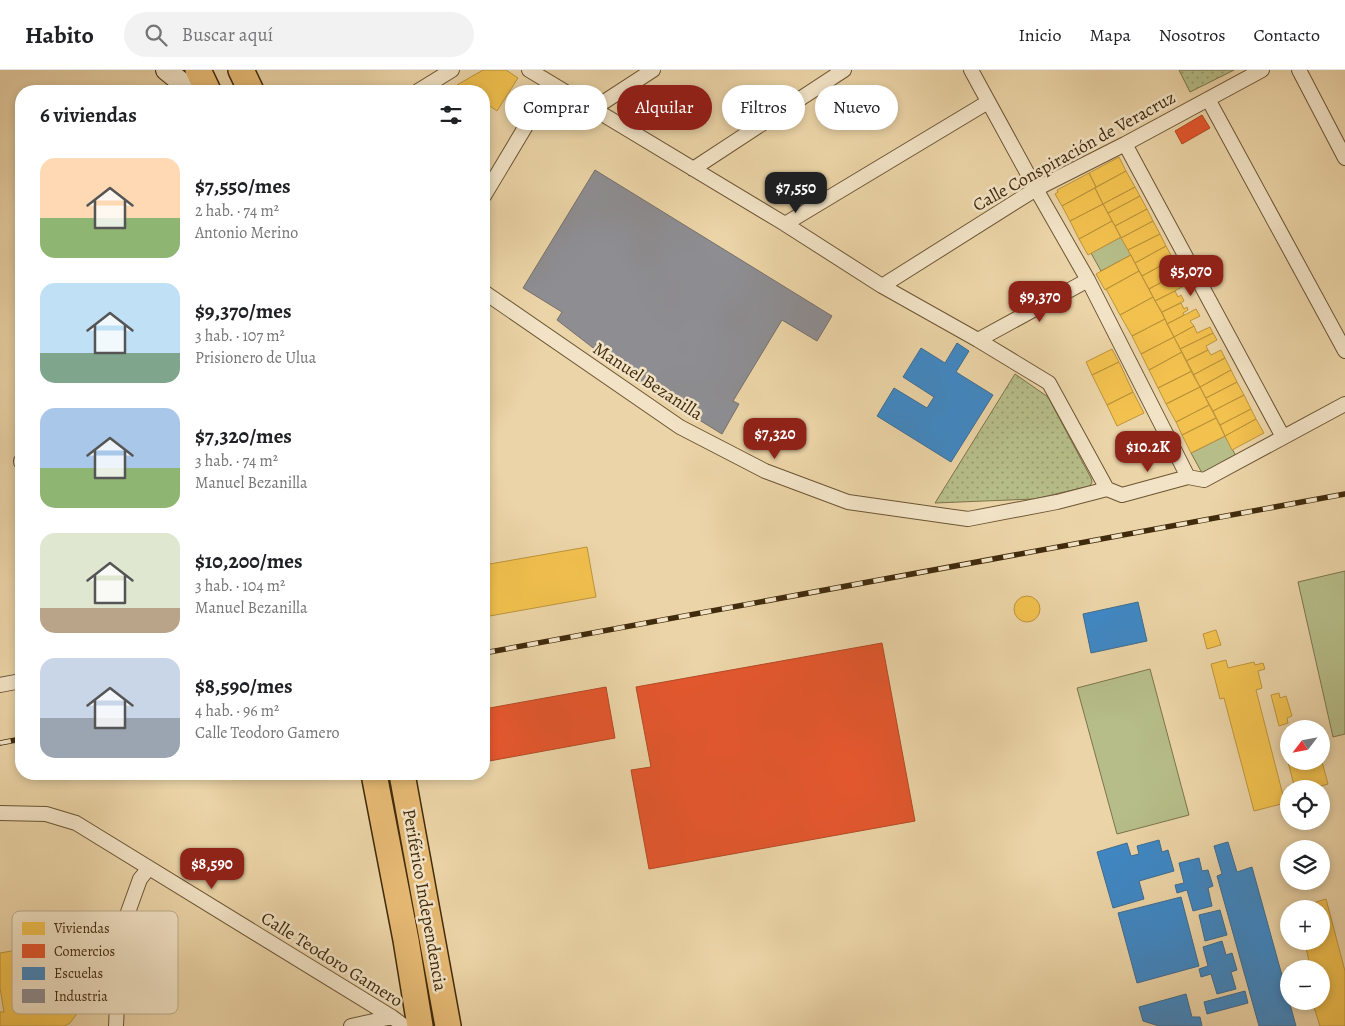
<!DOCTYPE html>
<html lang="es">
<meta charset="utf-8">
<style>
:root{--surface:#fff;--page:#f2f2f2;--text:#202124;--muted:#757577;--line:#e0e0e0;--accent:#8f2418}
body{margin:0;font-family:Alegreya,serif;background:var(--page);color:var(--text);height:100vh;display:flex;flex-direction:column;font-size:19px;white-space:nowrap}
*{box-sizing:border-box;margin:0}
p{font-size:16px;color:var(--muted)}
.icon{flex:none;width:28px;height:28px;fill:none;stroke:currentColor;stroke-width:2;stroke-linecap:round;stroke-linejoin:round}
.map{position:relative;flex:1;overflow:hidden}
.side{position:absolute;left:15px;top:15px;width:475px;height:695px;display:flex;flex-direction:column;background:var(--surface);border-radius:20px;box-shadow:0 2px 8px #0003}
.side>*{flex:none}
.guide{position:absolute;left:505px;top:15px;width:475px;height:45px;display:flex;gap:10px}
.needle{width:32px;rotate:238deg}
.buttons{position:absolute;left:1280px;top:650px;display:grid;gap:10px}
.buttons a{display:grid;place-items:center;width:50px;height:50px;border-radius:50%;background:var(--surface);box-shadow:0 2px 8px #0003;font-size:25px}
.price{position:absolute;translate:-50% -42px;padding:0 11px;border-radius:10px;background:var(--accent);color:#fff;font-size:16px;line-height:32px;filter:drop-shadow(0 1px 2px #0008)}
.price::after{content:'';position:absolute;left:50%;top:30px;width:15px;height:11px;margin-left:-8px;background:inherit;clip-path:polygon(0 0,100% 0,50% 100%)}
.price.on{background:#222;color:#fff}
ul{padding:0;list-style:none}
li{display:flex;align-items:center;gap:15px;height:125px;padding:0 25px}
li span{display:grid;place-items:center;flex:none;width:140px;height:100px;border-radius:15px;color:#555}
li>.icon{margin-inline-start:auto}
span .icon{width:60px;height:60px;fill:#fffc;stroke-width:1}
li b{font-size:21px}
h2{display:flex;justify-content:space-between;align-items:center;height:60px;padding:0 25px;font-size:21px}
.chip{padding:0 18px;border-radius:22px;background:var(--surface);box-shadow:0 2px 8px #0003;font-size:18px;line-height:45px}
.chip.on{background:var(--accent);color:#fff}
header{display:flex;align-items:center;gap:30px;box-sizing:border-box;height:70px;padding:0 25px;background:var(--surface);border-bottom:1px solid var(--line)}
header strong{font-size:24px}
nav{display:flex;gap:28px;margin-inline-start:auto;font-size:18px}
.search{width:350px;height:45px;background:var(--page);display:flex;align-items:center;gap:12px;box-sizing:border-box;padding:0 18px;border-radius:28px;color:var(--muted);font-size:19px}
.map>svg:first-child{display:block}
.green{fill:#b6bd88;stroke:#7c744a}
.park{fill:url(#park-dots);stroke:#7c744a}
.homes{fill:#f2c14e;stroke:#bd943a}
.shops{fill:#e4572e;stroke:#b34a24}
.schools{fill:#3f88c5;stroke:#406c8e}
.industry{fill:#8d8d92;stroke:#76706a}
.lines{fill:none;stroke-linecap:round;stroke-linejoin:round}
.street-casing{stroke:#6c5533;stroke-width:16}
.secondary-casing{stroke:#412b0c;stroke-width:22}
.highway-casing{stroke:#412b0c;stroke-width:28}
.street{stroke:#f2e3c6;stroke-width:14}
.secondary{stroke:#f2e3c6;stroke-width:20}
.highway{stroke:#e6ba74;stroke-width:25}
.rail-casing{stroke:#412b0c;stroke-width:5.5}
.rail{stroke:#f2e3c6;stroke-width:4;stroke-dasharray:11;stroke-linecap:butt}
.labels{text-anchor:middle;dominant-baseline:central;stroke-width:5;stroke-linejoin:round;paint-order:stroke}
.street-label{font-size:18px;fill:#412b0c;stroke:#f2e3c6}
.key{fill:#f2e3c6;stroke:#bdac8e;stroke-width:1}
.key-label{font-size:14px;fill:#412b0c}
</style>
<header>
<strong>Habito</strong>
<div class="search"><svg class="icon" aria-label="search" viewBox="0 0 24 24"><circle cx="10" cy="10" r="6"/><path d="M15 15l6 6"/></svg>Buscar aquí</div>
<nav><a>Inicio</a><a>Mapa</a><a>Nosotros</a><a>Contacto</a></nav>
</header>
<div class="map">
<svg width="1345" height="956" viewBox="0 0 1345 956">
<defs>
<pattern id="park-dots" width="8" height="8" patternUnits="userSpaceOnUse" patternTransform="scale(1.25)"><rect width="8" height="8" fill="#b6bd88"/><path d="M2 2h.1M6 6h.1" fill="none" stroke="#969a6e" stroke-width="1.8" stroke-linecap="round"/></pattern>
</defs>
<rect width="100%" height="100%" fill="#ebd4a7"/>
<filter id="stains"><feTurbulence type="fractalNoise" baseFrequency=".004" numOctaves="4"/><feColorMatrix values="0 0 0 0 .2 0 0 0 0 .09 0 0 0 0 .02 0 0 0 .5 -.17"/></filter>
<radialGradient id="worn" r=".72"><stop offset=".6" stop-color="#630" stop-opacity="0"/><stop offset="1" stop-color="#630" stop-opacity=".3"/></radialGradient>
<path class="green" d="M 1121,167 L 1131,185 L 1101,201 L 1091,183 Z
M 1225,366 L 1236,386 L 1202,403 L 1191,383 Z
M 1345,501 L 1345,664 L 1333,667 L 1298,512 Z
M 1150,599 L 1189,745 L 1117,764 L 1077,618 Z"/>
<path class="park" d="M 1179,0 L 1234,0 L 1190,22 Z
M 1015,304 L 1048,327 L 1091,408 L 1092,412 L 1090,416 L 1034,429 L 935,433 Z"/>
<path class="homes" d="M 483,0 L 506,0 L 518,8 L 497,41 L 484,32 L 484,21 L 467,21 L 457,15 Z
M 1119,87 L 1126,101 L 1096,117 L 1089,103 Z
M 1126,101 L 1135,117 L 1103,134 L 1095,118 Z
M 1089,103 L 1096,117 L 1062,136 L 1055,124 L 1058,122 L 1057,120 Z
M 1135,117 L 1140,126 L 1108,143 L 1103,134 Z
M 1095,118 L 1103,134 L 1070,151 L 1062,136 Z
M 1140,126 L 1147,139 L 1115,156 L 1108,143 Z
M 1103,134 L 1112,151 L 1079,169 L 1070,151 Z
M 1147,139 L 1153,151 L 1121,168 L 1115,156 Z
M 1112,151 L 1121,167 L 1088,185 L 1079,169 Z
M 1153,151 L 1160,164 L 1128,180 L 1121,168 Z
M 1160,164 L 1166,176 L 1135,193 L 1128,180 Z
M 1166,176 L 1173,189 L 1142,206 L 1135,193 Z
M 1131,185 L 1139,201 L 1105,220 L 1096,204 Z
M 1173,189 L 1180,202 L 1149,219 L 1142,206 Z
M 1139,201 L 1153,227 L 1120,245 L 1106,219 Z
M 1180,202 L 1186,215 L 1155,231 L 1149,219 Z
M 1175,221 L 1178,227 L 1181,225 L 1184,231 L 1162,242 L 1155,231 Z
M 1153,227 L 1165,249 L 1132,266 L 1120,245 Z
M 1181,233 L 1184,239 L 1187,237 L 1188,240 L 1183,243 L 1184,245 L 1167,254 L 1162,242 Z
M 1196,239 L 1200,246 L 1190,251 L 1194,256 L 1174,267 L 1167,254 Z
M 1165,249 L 1174,267 L 1141,284 L 1132,266 Z
M 1194,256 L 1197,263 L 1210,257 L 1213,263 L 1180,279 L 1174,267 Z
M 1213,263 L 1217,270 L 1206,276 L 1208,280 L 1186,291 L 1180,279 Z
M 1174,267 L 1182,282 L 1149,300 L 1141,284 Z
M 1112,279 L 1119,292 L 1092,305 L 1086,292 Z
M 1208,280 L 1211,285 L 1221,280 L 1225,288 L 1193,305 L 1186,291 Z
M 1182,282 L 1192,301 L 1158,318 L 1149,300 Z
M 1225,288 L 1231,300 L 1200,317 L 1193,305 Z
M 1119,292 L 1133,322 L 1107,335 L 1092,305 Z
M 1231,300 L 1237,312 L 1206,328 L 1200,317 Z
M 1192,301 L 1200,317 L 1166,334 L 1158,318 Z
M 1237,312 L 1244,325 L 1213,341 L 1206,328 Z
M 1200,317 L 1209,335 L 1176,352 L 1166,334 Z
M 1133,322 L 1144,343 L 1117,356 L 1107,335 Z
M 1244,325 L 1251,339 L 1220,355 L 1213,341 Z
M 1209,335 L 1216,348 L 1182,365 L 1176,352 Z
M 1251,339 L 1256,349 L 1225,366 L 1220,355 Z
M 1216,348 L 1225,366 L 1191,383 L 1182,365 Z
M 1256,349 L 1264,363 L 1232,380 L 1225,366 Z
M 587,477 L 596,527 L 484,547 L 484,495 Z
M1014 539a13 13 0 1 1 26 0a13 13 0 1 1-26 0Z
M 1216,560 L 1221,575 L 1207,579 L 1203,564 Z
M 1226,590 L 1228,598 L 1254,592 L 1255,595 L 1263,593 L 1265,599 L 1258,601 L 1262,618 L 1256,620 L 1285,733 L 1254,741 L 1224,628 L 1220,629 L 1211,594 Z
M 1279,623 L 1280,628 L 1286,626 L 1292,646 L 1287,648 L 1288,653 L 1279,656 L 1271,625 Z
M 1321,688 L 1328,714 L 1310,719 L 1295,719 L 1288,692 L 1321,691 Z
M 1326,829 L 1345,901 L 1345,956 L 1320,956 L 1312,931 L 1321,931 L 1321,899 L 1303,899 L 1301,893 L 1309,891 L 1306,878 L 1321,874 L 1321,839 L 1311,839 L 1310,834 Z
M 80,869 L 90,917 L 79,919 L 82,931 L 76,945 L 70,953 L 65,956 L 0,956 L 0,942 L 4,942 L 0,918 L 0,883 Z"/>
<path class="shops" d="M 1202,45 L 1210,58 L 1182,74 L 1175,61 Z
M 882,573 L 915,751 L 649,799 L 631,700 L 651,697 L 636,617 Z
M 606,617 L 615,668 L 484,692 L 484,639 Z"/>
<path class="schools" d="M 957,273 L 969,281 L 956,302 L 993,325 L 951,392 L 877,346 L 894,318 L 927,338 L 934,327 L 903,307 L 921,278 L 945,293 Z
M 1138,532 L 1147,571 L 1091,583 L 1083,544 Z
M 1159,770 L 1162,782 L 1168,780 L 1174,801 L 1139,811 L 1144,829 L 1113,838 L 1097,782 L 1127,773 L 1131,786 L 1139,784 L 1137,776 Z
M 1228,772 L 1237,802 L 1252,797 L 1296,956 L 1259,956 L 1217,806 L 1222,804 L 1214,776 Z
M 1199,788 L 1202,801 L 1208,800 L 1213,816 L 1208,818 L 1212,836 L 1193,841 L 1187,820 L 1177,823 L 1175,815 L 1184,813 L 1179,793 Z
M 1181,827 L 1199,896 L 1137,913 L 1118,843 Z
M 1220,840 L 1227,865 L 1205,871 L 1199,845 Z
M 1222,871 L 1226,885 L 1232,883 L 1237,900 L 1231,902 L 1236,919 L 1217,924 L 1211,904 L 1201,907 L 1199,899 L 1208,896 L 1203,877 Z
M 1245,921 L 1248,933 L 1207,944 L 1204,932 Z
M 1186,924 L 1192,947 L 1200,947 L 1202,956 L 1159,956 L 1143,951 L 1139,937 Z"/>
<path class="industry" d="M 595,100 L 832,246 L 817,271 L 782,250 L 733,331 L 739,334 L 722,364 L 636,311 L 557,250 L 562,242 L 523,218 Z"/>
<g class="lines">
<defs>
<path id="street" d="M 529,0 L 785,154 L 882,216 L 978,270 L 1049,313 L 1107,419
M 971,0 L 1036,119 L 1088,210 L 1188,407
M 1299,0 L 1345,88
M 418,21 L 452,0
M 1208,29 L 1345,281
M 593,39 L 653,0
M 1125,74 L 1283,367
M 693,99 L 844,0
M 484,126 L 551,14
M 785,154 L 988,32
M 882,216 L 1036,119 L 1125,74 L 1262,0
M 484,222 L 680,357 L 765,401 L 848,432 L 968,449 L 1057,432 L 1107,419 L 1122,425 L 1188,407 L 1204,410 L 1345,334
M 978,270 L 1088,210
M 21,391 L 21,392
M 0,615 L 21,611
M 0,743 L 46,744 L 76,753 L 392,947 L 404,956
M 116,956 L 120,871 L 127,845 L 140,809 L 149,798
M 351,956 L 392,947"/>
<path id="secondary" d="M 166,0 L 192,21"/>
<path id="highway" d="M 198,0 L 208,21
M 241,0 L 251,21
M 374,704 L 406,870 L 420,956
M 402,704 L 448,956"/>
</defs>
<use href="#street" class="street-casing"/>
<use href="#secondary" class="secondary-casing"/>
<use href="#highway" class="highway-casing"/>
<use href="#street" class="street"/>
<use href="#secondary" class="secondary"/>
<use href="#highway" class="highway"/>
<defs>
<path id="rail" d="M 484,583 L 1345,424
M 0,673 L 21,669"/>
</defs>
<use href="#rail" class="rail-casing"/>
<use href="#rail" class="rail"/>
</g>
<g class="labels">
<g class="street-label">
<text transform="translate(1074 81) rotate(-29)">Calle Conspiración de Veracruz</text>
<text transform="translate(648 311) rotate(33)">Manuel Bezanilla</text>
<text transform="translate(425 830) rotate(80)">Periférico Independencia</text>
<text transform="translate(332 889) rotate(32)">Calle Teodoro Gamero</text>
</g>
</g>
<rect x="12" y="841" width="166" height="103" rx="8" class="key"/>
<rect x="22" y="852" width="23" height="13" fill="#f2c14e"/>
<rect x="22" y="874" width="23" height="14" fill="#e4572e"/>
<rect x="22" y="897" width="23" height="13" fill="#3f88c5"/>
<rect x="22" y="919" width="23" height="14" fill="#8d8d92"/>
<g class="key-label">
<text x="54" y="863">Viviendas</text>
<text x="54" y="886">Comercios</text>
<text x="54" y="908">Escuelas</text>
<text x="54" y="931">Industria</text>
</g>
<rect width="100%" height="100%" filter="url(#stains)"/>
<rect width="100%" height="100%" fill="url(#worn)"/>
</svg>
<div class="buttons">
<a><svg class="needle" viewBox="-14 -14 28 28"><path d="M0-13l5 13h-10z" fill="#e53935"/><path d="M0 13l5-13h-10z" fill="#757577"/></svg></a>
<a><svg class="icon" aria-label="locate" viewBox="0 0 24 24"><circle cx="12" cy="12" r="6"/><path d="M12 2v4M12 18v4M2 12h4M18 12h4"/></svg></a>
<a><svg class="icon" aria-label="layers" viewBox="0 0 24 24"><path d="M12 4l9 5-9 5-9-5zM3 14l9 5 9-5"/></svg></a>
<a>+</a>
<a>−</a>
</div>
<b class="price on" style="left:796px;top:144px">$7,550</b>
<b class="price" style="left:1191px;top:227px">$5,070</b>
<b class="price" style="left:1040px;top:253px">$9,370</b>
<b class="price" style="left:775px;top:390px">$7,320</b>
<b class="price" style="left:1148px;top:403px">$10.2K</b>
<b class="price" style="left:212px;top:820px">$8,590</b>
<div class="guide">
<a class="chip">Comprar</a>
<a class="chip on">Alquilar</a>
<a class="chip">Filtros</a>
<a class="chip">Nuevo</a>
</div>
<section class="side">
<h2>6 viviendas<svg class="icon" aria-label="filters" viewBox="0 0 24 24"><path d="M4 7h16M4 17h16"/><circle cx="9" cy="7" r="2"/><circle cx="15" cy="17" r="2"/></svg></h2>
<ul>
<li><span style="background:linear-gradient(#ffd9b3 60%,#8fb573 0)"><svg class="icon" aria-label="home" viewBox="0 0 24 24"><path d="M3 11l9-7 9 7M6 9v11h12V9"/></svg></span><div><b>$7,550/mes</b><p>2 hab. · 74 m²</p><p>Antonio Merino</p></div></li>
<li><span style="background:linear-gradient(#bfe0f5 70%,#7fa58c 0)"><svg class="icon" aria-label="home" viewBox="0 0 24 24"><path d="M3 11l9-7 9 7M6 9v11h12V9"/></svg></span><div><b>$9,370/mes</b><p>3 hab. · 107 m²</p><p>Prisionero de Ulua</p></div></li>
<li><span style="background:linear-gradient(#a9c7e8 60%,#8fb573 0)"><svg class="icon" aria-label="home" viewBox="0 0 24 24"><path d="M3 11l9-7 9 7M6 9v11h12V9"/></svg></span><div><b>$7,320/mes</b><p>3 hab. · 74 m²</p><p>Manuel Bezanilla</p></div></li>
<li><span style="background:linear-gradient(#dfe7d0 75%,#b9a48a 0)"><svg class="icon" aria-label="home" viewBox="0 0 24 24"><path d="M3 11l9-7 9 7M6 9v11h12V9"/></svg></span><div><b>$10,200/mes</b><p>3 hab. · 104 m²</p><p>Manuel Bezanilla</p></div></li>
<li><span style="background:linear-gradient(#c9d6e8 60%,#9aa5b1 0)"><svg class="icon" aria-label="home" viewBox="0 0 24 24"><path d="M3 11l9-7 9 7M6 9v11h12V9"/></svg></span><div><b>$8,590/mes</b><p>4 hab. · 96 m²</p><p>Calle Teodoro Gamero</p></div></li>
</ul>
</section>
</div>
